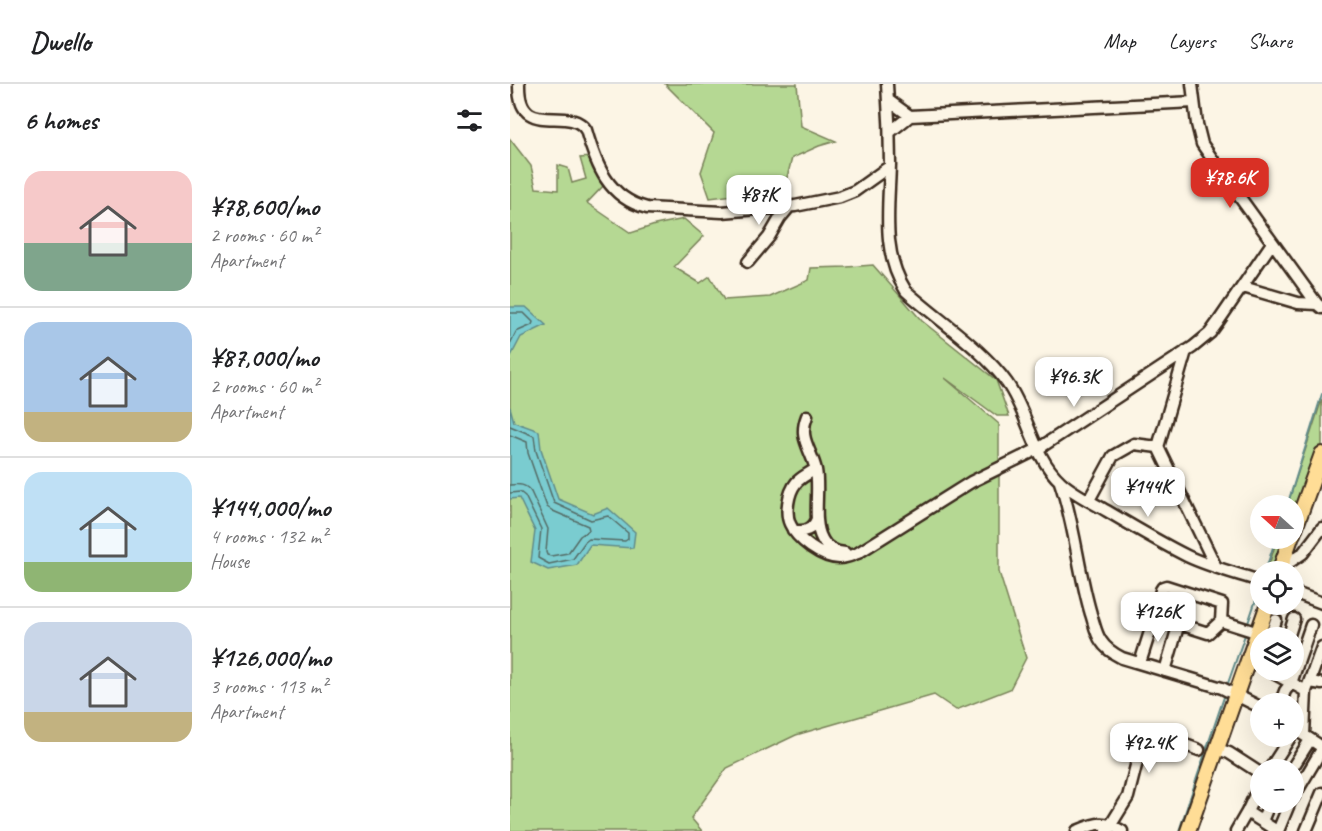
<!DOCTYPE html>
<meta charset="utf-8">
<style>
:root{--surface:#fff;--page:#f6f6f6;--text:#202124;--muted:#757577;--line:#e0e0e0;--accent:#d93025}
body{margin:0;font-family:Caveat,sans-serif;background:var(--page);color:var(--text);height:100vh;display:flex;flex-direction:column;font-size:22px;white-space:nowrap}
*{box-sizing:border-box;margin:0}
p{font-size:20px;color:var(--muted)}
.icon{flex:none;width:33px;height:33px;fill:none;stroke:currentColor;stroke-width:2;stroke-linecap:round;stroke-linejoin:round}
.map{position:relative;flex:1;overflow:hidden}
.sheet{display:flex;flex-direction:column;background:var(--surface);width:510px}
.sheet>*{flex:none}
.needle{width:39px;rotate:291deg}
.controls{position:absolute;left:740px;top:411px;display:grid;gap:12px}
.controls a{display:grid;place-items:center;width:54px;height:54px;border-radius:50%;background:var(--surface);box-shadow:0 6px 24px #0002;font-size:30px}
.price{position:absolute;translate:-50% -51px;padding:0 14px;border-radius:12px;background:#fff;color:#222;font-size:20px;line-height:39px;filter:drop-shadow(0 2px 3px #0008)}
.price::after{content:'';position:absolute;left:50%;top:36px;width:18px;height:14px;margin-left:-9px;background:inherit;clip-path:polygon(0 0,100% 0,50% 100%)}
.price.current{background:var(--accent);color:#fff}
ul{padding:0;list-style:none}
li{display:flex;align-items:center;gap:18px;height:150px;padding:0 24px}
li+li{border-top:2px solid var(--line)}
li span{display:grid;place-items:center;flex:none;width:168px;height:120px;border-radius:18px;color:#555}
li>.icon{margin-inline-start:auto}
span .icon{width:72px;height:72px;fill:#fffc;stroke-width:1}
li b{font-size:26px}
h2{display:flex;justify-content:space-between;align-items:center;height:72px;padding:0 24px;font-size:26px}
header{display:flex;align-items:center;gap:36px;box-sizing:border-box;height:84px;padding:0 30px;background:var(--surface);border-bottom:2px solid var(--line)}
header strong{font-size:28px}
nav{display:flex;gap:33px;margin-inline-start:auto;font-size:21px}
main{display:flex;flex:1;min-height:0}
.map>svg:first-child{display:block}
.green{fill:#b5d893;stroke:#788158;stroke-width:1.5}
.water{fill:#7accd0;stroke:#618b89;stroke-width:1.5}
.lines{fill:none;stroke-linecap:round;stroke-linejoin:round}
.shore{stroke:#546b65;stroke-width:1.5}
.stream{stroke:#618b89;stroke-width:2}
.minor-casing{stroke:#3b2a1e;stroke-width:15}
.major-casing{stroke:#3b2a1e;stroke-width:18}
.minor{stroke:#fcf5e5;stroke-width:10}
.major{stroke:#ffdd96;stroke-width:14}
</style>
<header>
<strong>Dwello</strong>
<nav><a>Map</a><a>Layers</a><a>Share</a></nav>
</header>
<main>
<section class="sheet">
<h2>6 homes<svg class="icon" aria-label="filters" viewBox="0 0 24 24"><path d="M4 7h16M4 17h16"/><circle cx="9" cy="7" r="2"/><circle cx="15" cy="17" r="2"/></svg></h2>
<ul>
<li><span style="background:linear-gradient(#f6c9c9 60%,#7fa58c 0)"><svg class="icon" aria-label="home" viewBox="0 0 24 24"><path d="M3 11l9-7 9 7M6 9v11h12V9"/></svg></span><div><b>¥78,600/mo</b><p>2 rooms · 60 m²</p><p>Apartment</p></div></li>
<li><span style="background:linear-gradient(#a9c7e8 75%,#c2b280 0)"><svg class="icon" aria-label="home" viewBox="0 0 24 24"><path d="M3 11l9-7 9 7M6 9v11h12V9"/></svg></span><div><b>¥87,000/mo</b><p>2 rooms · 60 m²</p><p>Apartment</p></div></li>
<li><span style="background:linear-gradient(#bfe0f5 75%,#8fb573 0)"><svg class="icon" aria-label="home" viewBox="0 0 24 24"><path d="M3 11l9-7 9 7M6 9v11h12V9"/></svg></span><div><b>¥144,000/mo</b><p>4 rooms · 132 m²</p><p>House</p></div></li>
<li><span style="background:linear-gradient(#c9d6e8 75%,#c2b280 0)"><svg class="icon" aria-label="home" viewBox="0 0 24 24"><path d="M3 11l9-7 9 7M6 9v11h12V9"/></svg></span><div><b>¥126,000/mo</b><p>3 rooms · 113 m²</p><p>Apartment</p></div></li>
</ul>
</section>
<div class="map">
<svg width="812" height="747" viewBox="0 0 812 747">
<rect width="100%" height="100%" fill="#fcf5e5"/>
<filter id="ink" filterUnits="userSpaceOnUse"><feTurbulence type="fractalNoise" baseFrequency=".0167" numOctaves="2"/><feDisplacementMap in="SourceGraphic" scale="12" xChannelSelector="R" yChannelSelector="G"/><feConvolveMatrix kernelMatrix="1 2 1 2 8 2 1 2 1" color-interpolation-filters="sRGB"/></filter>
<g filter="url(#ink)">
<path class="green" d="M 155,0 L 287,0 L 291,42 L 326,57 L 309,62 L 282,74 L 274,105 L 200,114 L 191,88 L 204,49 Z
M 0,55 L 21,82 L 26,104 L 48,106 L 48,81 L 58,84 L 62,99 L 76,95 L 70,74 L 81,73 L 95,100 L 77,119 L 121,149 L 145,141 L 174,135 L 194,152 L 164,183 L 190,199 L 200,192 L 214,216 L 260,213 L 299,196 L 301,184 L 337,183 L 363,181 L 412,237 L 486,296 L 499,332 L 487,332 L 435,294 L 489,340 L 489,488 L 516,574 L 500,605 L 446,626 L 424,611 L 286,651 L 217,684 L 181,734 L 192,747 L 0,747 Z
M 812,315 L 812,361 L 783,438 L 783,422 L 777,422 Z
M 767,455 L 777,455 L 765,487 L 760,487 L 761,484 L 759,481 Z"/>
<path class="water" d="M 0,223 L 16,223 L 36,241 L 11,253 L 0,274 Z
M 0,323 L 4,338 L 29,347 L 31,365 L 48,415 L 83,430 L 98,424 L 125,448 L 123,464 L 80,461 L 67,481 L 38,486 L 21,478 L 25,447 L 9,414 L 0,415 Z"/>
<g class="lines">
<path class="shore" d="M 0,229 L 14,229 L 23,238 L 22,241 L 6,248 L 0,260
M 0,342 L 24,352 L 26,367 L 44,419 L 81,436 L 98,432 L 118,449 L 118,455 L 115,457 L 79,455 L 75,458 L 63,475 L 39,480 L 28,474 L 31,445 L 15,412 L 10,408 L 0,409
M 0,351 L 17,358 L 18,369 L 37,423 L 43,427 L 78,442 L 79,446 L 70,452 L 58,469 L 41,472 L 37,471 L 36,468 L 38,445 L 21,408 C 16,400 9,400 0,401"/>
<path class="stream" d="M 777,422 L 812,310
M 755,488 L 766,454
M 737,542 L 750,504
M 717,602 L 736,548
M 669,747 L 715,610"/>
<defs>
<path id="minor" d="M 9,0 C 8,57 59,19 76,46 C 86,81 98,114 137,124 L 212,128 L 285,122 L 330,113 L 345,107 L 380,82
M 377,0 C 379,27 380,53 380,80 C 379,123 371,169 396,207 C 428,236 473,265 497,299 C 519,330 522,372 551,398 C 564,410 582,418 597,427 C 624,443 649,458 677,472 C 700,483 725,489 750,497
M 682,0 L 687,40 L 692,60 L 705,79 L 807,220 L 812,224
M 378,16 L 400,32
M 380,48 L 400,32 L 684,18
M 238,178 L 259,153 L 270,134 L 280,122
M 733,203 L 788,219 L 807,220
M 297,332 C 288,355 301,364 306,386 C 310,407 302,437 312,455 C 316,464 326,468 335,469
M 648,363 L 706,483
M 305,385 C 299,390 291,393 286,399 C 278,409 275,429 280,440 C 287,456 312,474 329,474 C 336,474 342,471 348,469 L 461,398 L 528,365 L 683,263 L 700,249 L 708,238 L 762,159
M 550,398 C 565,441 568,487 581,530 C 584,539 586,550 591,557 C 596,565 604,570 612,574 L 712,604 L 750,623
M 579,416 L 603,372 L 624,360 L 648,363 L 676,267
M 283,446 C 294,449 303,446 307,435
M 771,484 L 793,469 L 812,444
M 783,508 L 812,519
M 645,532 L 651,506 L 653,503 L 656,502 L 712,520 L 711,537
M 760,554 L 766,536
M 778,554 L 784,535
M 630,579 L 645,532 L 698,549 L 711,537 L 749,549
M 655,587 L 669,539
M 765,590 L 796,607
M 800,598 L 812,600
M 770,620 L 775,607 L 781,599 L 801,541
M 783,644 L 812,663
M 794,651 L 796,607 L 812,563
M 708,665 L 719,669 L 750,689
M 759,686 L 781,652
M 781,686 L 800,656
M 750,700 L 737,728 L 767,747
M 783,714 L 812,665
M 752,737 L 760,718
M 567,747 C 587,739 593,736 612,747
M 597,747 L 618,713 L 635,646 L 689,666
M 726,747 L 737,728
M 768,747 L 780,718
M 796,747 L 812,709"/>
<path id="major" d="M 783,450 L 812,370
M 769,488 L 781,454
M 678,747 L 758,520"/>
</defs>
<use href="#minor" class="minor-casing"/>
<use href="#major" class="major-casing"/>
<use href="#minor" class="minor"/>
<use href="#major" class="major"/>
</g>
</g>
</svg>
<div class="controls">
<a><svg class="needle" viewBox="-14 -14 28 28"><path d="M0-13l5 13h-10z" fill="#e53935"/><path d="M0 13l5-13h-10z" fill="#757577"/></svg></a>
<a><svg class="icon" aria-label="locate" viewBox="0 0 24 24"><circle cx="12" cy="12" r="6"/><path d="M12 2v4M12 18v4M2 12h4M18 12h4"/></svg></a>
<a><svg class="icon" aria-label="layers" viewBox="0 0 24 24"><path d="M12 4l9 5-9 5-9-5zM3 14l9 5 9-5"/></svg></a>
<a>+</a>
<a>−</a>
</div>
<b class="price current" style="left:720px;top:125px">¥78.6K</b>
<b class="price" style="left:249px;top:142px">¥87K</b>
<b class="price" style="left:564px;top:324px">¥96.3K</b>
<b class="price" style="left:638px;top:434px">¥144K</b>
<b class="price" style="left:648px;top:559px">¥126K</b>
<b class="price" style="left:639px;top:690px">¥92.4K</b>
</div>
</main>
